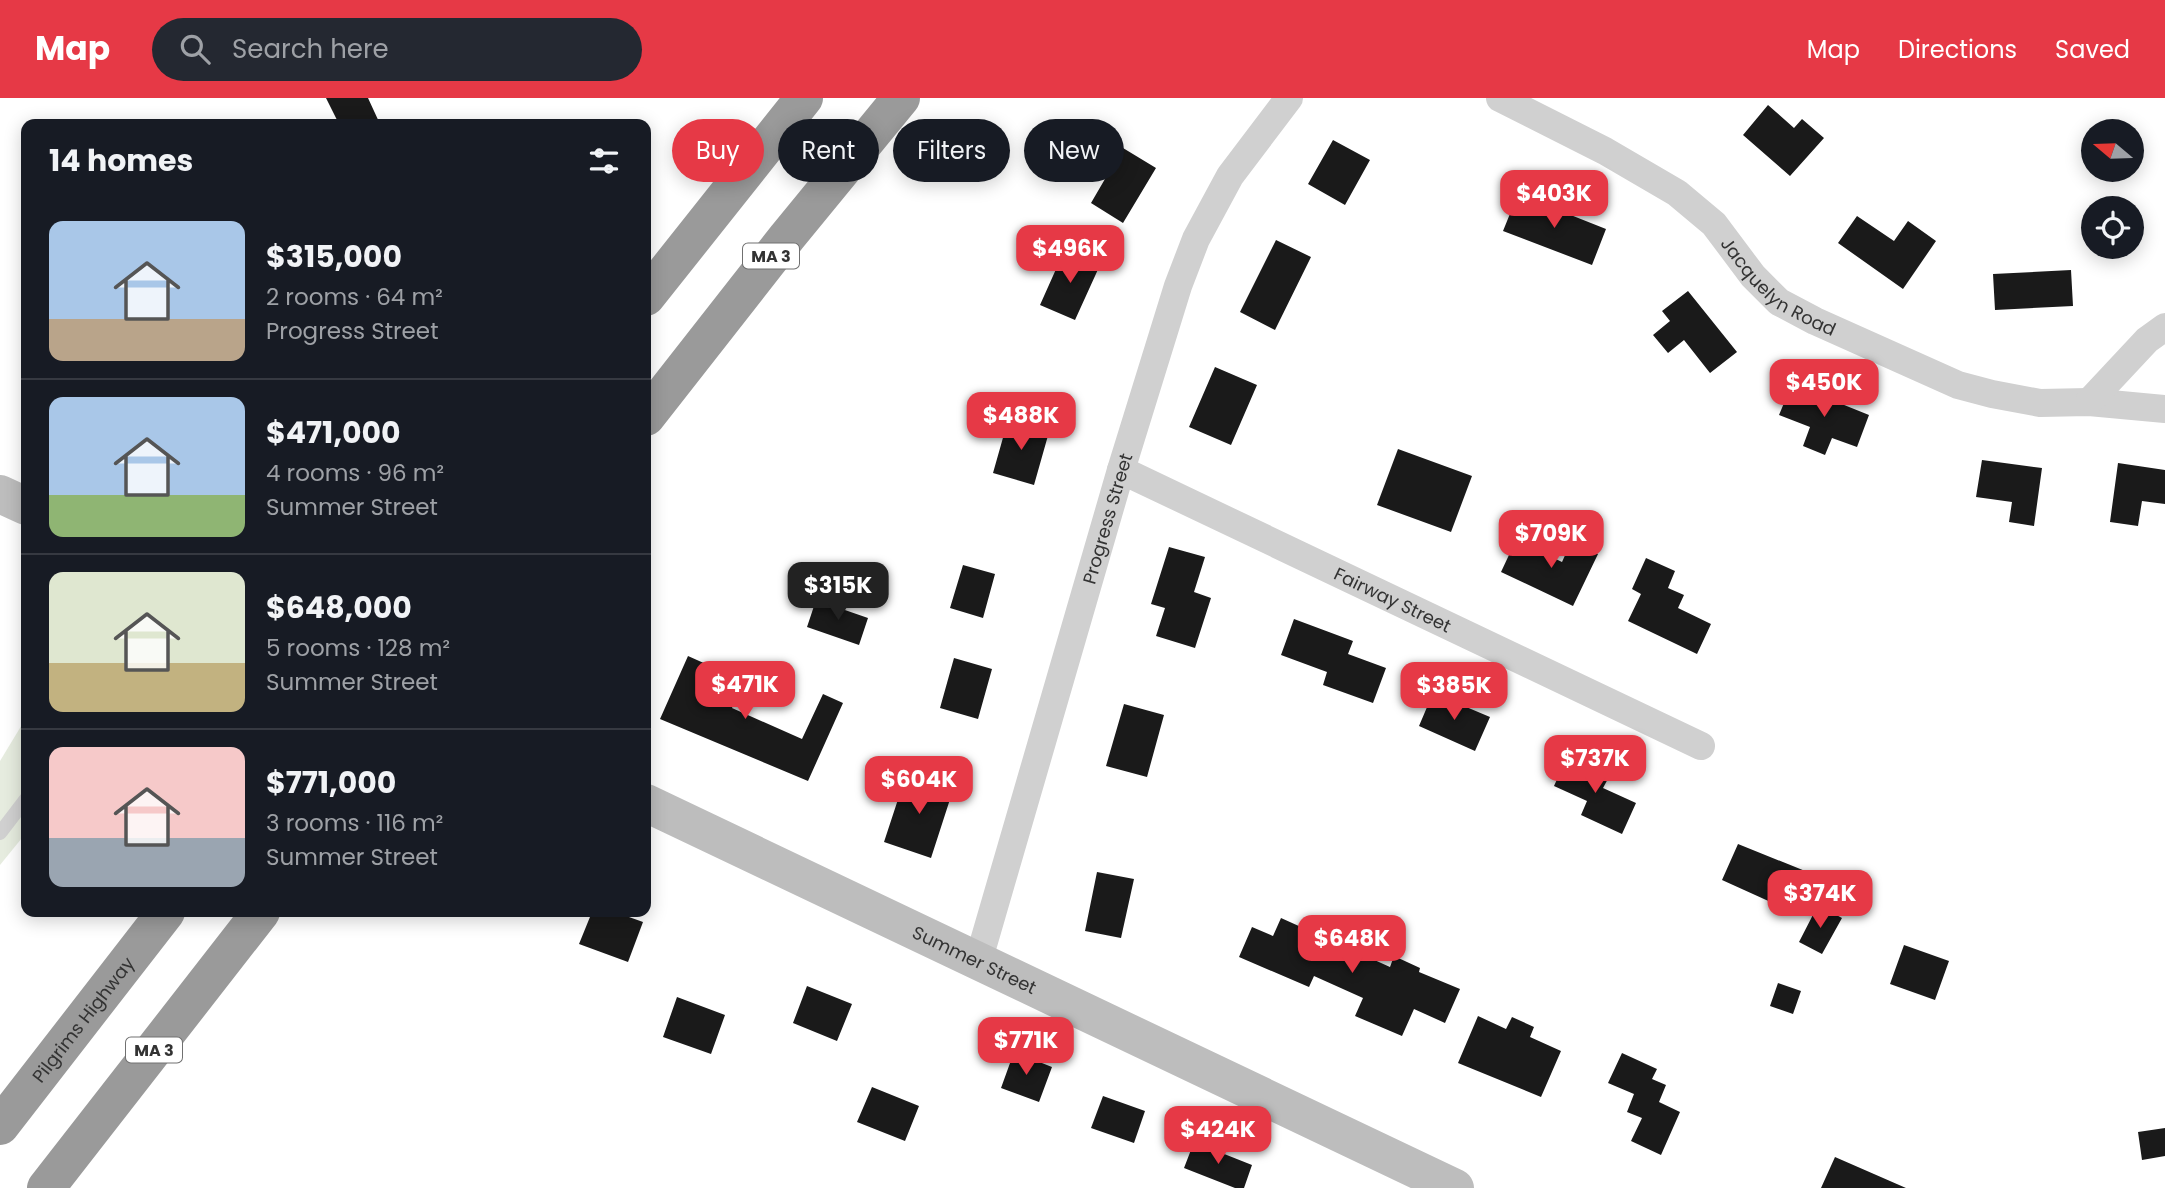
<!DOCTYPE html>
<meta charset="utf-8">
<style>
:root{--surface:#171b24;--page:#242831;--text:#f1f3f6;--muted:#9ea1a6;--line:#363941;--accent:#e63946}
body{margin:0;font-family:Poppins,sans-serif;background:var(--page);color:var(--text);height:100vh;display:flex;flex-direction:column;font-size:26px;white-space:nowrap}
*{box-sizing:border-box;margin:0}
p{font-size:23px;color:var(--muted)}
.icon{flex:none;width:38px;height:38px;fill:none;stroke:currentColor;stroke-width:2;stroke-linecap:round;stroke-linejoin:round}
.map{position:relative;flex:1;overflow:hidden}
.side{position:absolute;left:21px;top:21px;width:630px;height:798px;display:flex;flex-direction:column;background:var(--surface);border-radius:14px;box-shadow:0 4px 18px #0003}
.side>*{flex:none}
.hud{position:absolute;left:672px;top:21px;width:665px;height:63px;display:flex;gap:14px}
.needle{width:46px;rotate:289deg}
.tools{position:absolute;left:2081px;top:21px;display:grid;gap:14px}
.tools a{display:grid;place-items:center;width:63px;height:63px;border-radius:50%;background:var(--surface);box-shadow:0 4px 18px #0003;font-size:35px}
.price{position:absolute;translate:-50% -60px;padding:0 16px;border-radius:14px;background:var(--accent);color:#fff;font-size:23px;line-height:46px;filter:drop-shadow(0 2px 4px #0008)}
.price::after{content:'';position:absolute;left:50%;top:42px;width:21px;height:16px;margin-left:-10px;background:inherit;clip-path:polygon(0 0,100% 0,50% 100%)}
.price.current{background:#222;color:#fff}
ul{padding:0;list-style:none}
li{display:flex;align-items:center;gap:21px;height:175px;padding:0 28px}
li+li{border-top:2px solid var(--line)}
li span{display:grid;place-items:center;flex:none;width:196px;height:140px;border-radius:14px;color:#555}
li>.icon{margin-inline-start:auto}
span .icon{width:84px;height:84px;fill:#fffc;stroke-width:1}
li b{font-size:30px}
h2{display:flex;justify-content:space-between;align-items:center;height:84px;padding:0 28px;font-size:30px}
.pill{padding:0 24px;border-radius:32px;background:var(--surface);box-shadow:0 4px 18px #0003;font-size:24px;line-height:63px}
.pill.current{background:var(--accent);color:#fff}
header{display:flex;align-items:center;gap:42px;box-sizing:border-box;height:98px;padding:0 35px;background:var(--accent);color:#fff}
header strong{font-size:33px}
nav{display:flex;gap:38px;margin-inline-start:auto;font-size:24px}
.search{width:490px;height:63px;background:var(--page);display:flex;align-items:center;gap:18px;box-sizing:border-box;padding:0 24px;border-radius:38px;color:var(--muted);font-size:26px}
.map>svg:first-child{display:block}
.green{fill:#e6ecdf}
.building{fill:#1a1a1a}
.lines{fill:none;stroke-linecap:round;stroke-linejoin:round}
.lane{stroke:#d0d0d0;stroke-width:14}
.street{stroke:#d0d0d0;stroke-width:28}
.secondary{stroke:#bdbdbd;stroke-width:38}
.highway{stroke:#9a9a9a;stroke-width:38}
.labels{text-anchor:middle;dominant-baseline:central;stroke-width:7;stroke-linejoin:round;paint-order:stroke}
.shield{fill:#fff;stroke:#707070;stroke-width:2}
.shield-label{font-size:16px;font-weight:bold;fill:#333}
.street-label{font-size:18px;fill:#333;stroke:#fff}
</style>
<header>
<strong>Map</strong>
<div class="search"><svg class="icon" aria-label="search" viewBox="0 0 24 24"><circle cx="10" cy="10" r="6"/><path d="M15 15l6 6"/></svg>Search here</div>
<nav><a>Map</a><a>Directions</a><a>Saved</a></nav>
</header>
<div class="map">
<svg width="2165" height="1090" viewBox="0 0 2165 1090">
<rect width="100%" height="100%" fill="#fff"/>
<path class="green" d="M 26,620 L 26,735 L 0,767 L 0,663 Z"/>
<path class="building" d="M 326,0 L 368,0 L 380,26 L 339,26 Z
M 1768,7 L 1794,30 L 1802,21 L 1824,40 L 1790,78 L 1743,37 Z
M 1333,42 L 1370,62 L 1345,107 L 1308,86 Z
M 1123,50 L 1156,70 L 1123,125 L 1091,105 Z
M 1518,96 L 1606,131 L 1592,167 L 1503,133 Z
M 1857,118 L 1894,143 L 1908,123 L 1936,143 L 1903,191 L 1838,145 Z
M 1276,142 L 1311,159 L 1275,232 L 1240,214 Z
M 1065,151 L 1100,167 L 1075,222 L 1040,207 Z
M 2071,172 L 2073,208 L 1995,212 L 1993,176 Z
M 1688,193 L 1737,254 L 1710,275 L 1684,242 L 1668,255 L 1653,237 L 1670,223 L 1662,213 Z
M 1215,269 L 1257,287 L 1231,347 L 1189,329 Z
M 1792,286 L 1869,317 L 1857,349 L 1832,340 L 1825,357 L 1803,348 L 1810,329 L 1779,317 Z
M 1008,322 L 1049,334 L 1034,387 L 993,375 Z
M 1398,351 L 1472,378 L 1451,434 L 1377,407 Z
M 1982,362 L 2042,370 L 2034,428 L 2009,424 L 2012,404 L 1976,399 Z
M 2118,365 L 2165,372 L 2165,406 L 2142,403 L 2138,428 L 2110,424 Z
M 1516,442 L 1562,464 L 1571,444 L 1598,456 L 1573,508 L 1501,474 Z
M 1169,449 L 1205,459 L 1194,494 L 1211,500 L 1195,550 L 1156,538 L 1165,510 L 1151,506 Z
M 1646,460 L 1675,473 L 1668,490 L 1684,497 L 1678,510 L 1711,526 L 1697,556 L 1628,523 L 1641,496 L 1632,491 Z
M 963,467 L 995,476 L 983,520 L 950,510 Z
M 816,502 L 868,520 L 859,547 L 807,529 Z
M 1294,521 L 1353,543 L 1348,556 L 1386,570 L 1373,605 L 1323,587 L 1327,574 L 1281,557 Z
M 688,558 L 744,583 L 732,610 L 802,641 L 823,596 L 843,605 L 808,683 L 660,621 Z
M 954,560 L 992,571 L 978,621 L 940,610 Z
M 1433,595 L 1490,619 L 1475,653 L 1419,628 Z
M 1124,606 L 1164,617 L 1147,679 L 1106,668 Z
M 1568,657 L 1610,677 L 1603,690 L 1636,705 L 1622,736 L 1581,717 L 1587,703 L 1554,688 Z
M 906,677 L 953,692 L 931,760 L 884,744 Z
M 1738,746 L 1815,777 L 1797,816 L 1722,782 Z
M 1097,774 L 1134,781 L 1121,840 L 1085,833 Z
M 1818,807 L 1842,820 L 1822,856 L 1799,844 Z
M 592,814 L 615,814 L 643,824 L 628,864 L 579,846 Z
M 1281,820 L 1390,869 L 1394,858 L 1420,870 L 1419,874 L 1460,891 L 1445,925 L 1414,911 L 1402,938 L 1355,918 L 1363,900 L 1314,878 L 1309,889 L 1239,859 L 1252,829 L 1273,838 Z
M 1904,847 L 1949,863 L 1935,902 L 1890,886 Z
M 1778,885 L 1801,893 L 1793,916 L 1770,908 Z
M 807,888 L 852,906 L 837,943 L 793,925 Z
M 677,899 L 725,917 L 711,956 L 663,939 Z
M 1478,918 L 1506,931 L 1512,919 L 1534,929 L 1530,939 L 1561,953 L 1541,999 L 1458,965 Z
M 1014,954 L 1052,969 L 1039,1004 L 1001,990 Z
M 1622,955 L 1657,971 L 1652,981 L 1666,987 L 1659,1004 L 1680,1014 L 1661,1057 L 1631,1043 L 1642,1020 L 1627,1014 L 1634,996 L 1608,985 Z
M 872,989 L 919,1008 L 905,1043 L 857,1024 Z
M 1103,998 L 1145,1013 L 1134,1045 L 1091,1030 Z
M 2165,1030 L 2165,1058 L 2142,1062 L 2138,1034 Z
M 1194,1044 L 1252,1067 L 1244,1090 L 1235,1090 L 1184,1070 Z
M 1835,1059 L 1906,1090 L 1821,1090 Z"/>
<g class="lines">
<path class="lane" d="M 0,735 L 26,701"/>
<g class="street">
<path id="s1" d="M 1500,0 L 1605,53 L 1677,95 L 1714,126 L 1753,178 L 1779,204 L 1815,223 L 1958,287 L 1992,296 L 2040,305 L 2089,304 L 2165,311"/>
<path d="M 2089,304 L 2147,242 L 2165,229"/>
<path id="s2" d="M 1121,372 L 1701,648"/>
<path id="s3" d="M 978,864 L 1121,372 L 1178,188 L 1196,141 L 1230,78 L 1289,0"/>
</g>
<g class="secondary">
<path d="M 0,396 L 26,408"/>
<path id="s4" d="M 646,705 L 1455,1090"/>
</g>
<g class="highway">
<path d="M 646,199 L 804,0"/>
<path d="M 646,319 L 787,139 L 901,0"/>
<path id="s5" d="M 0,1028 L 166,814"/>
<path d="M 46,1090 L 261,814"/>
</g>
</g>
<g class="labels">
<g class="shield">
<rect x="743" y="145.5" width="56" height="25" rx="5"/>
<rect x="126" y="939.5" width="56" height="25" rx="5"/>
</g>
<g class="shield-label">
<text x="771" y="158">MA 3</text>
<text x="154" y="952">MA 3</text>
</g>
<g class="street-label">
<text stroke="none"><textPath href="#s1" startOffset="341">Jacquelyn Road</textPath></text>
<text stroke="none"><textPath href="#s3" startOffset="462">Progress Street</textPath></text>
<text stroke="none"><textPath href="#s2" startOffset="301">Fairway Street</textPath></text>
<text stroke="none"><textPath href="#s4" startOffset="364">Summer Street</textPath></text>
<text stroke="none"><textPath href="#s5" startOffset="135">Pilgrims Highway</textPath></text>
</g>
</g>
</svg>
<div class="tools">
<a><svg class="needle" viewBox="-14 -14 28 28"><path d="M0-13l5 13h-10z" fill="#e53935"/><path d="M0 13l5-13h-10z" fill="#9ea1a6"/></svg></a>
<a><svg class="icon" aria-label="locate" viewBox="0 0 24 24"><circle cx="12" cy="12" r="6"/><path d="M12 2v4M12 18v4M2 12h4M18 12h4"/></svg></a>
</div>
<b class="price" style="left:1554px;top:132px">$403K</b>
<b class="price" style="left:1070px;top:187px">$496K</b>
<b class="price" style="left:1824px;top:321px">$450K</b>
<b class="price" style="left:1021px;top:354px">$488K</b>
<b class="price" style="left:1551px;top:472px">$709K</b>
<b class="price current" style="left:838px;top:524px">$315K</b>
<b class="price" style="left:745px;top:623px">$471K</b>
<b class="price" style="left:1454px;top:624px">$385K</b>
<b class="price" style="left:1595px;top:697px">$737K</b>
<b class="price" style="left:919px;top:718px">$604K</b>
<b class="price" style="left:1820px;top:832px">$374K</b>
<b class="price" style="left:1352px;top:877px">$648K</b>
<b class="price" style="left:1026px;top:979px">$771K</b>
<b class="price" style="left:1218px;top:1068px">$424K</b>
<div class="hud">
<a class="pill current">Buy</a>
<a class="pill">Rent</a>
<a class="pill">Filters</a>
<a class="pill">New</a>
</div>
<section class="side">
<h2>14 homes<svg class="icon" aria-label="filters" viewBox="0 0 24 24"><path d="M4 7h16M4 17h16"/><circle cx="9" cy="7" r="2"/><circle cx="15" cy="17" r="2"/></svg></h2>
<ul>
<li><span style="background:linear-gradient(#a9c7e8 70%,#b9a48a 0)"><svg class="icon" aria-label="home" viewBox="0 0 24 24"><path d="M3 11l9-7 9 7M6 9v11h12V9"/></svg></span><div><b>$315,000</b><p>2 rooms · 64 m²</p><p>Progress Street</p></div></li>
<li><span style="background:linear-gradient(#a9c7e8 70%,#8fb573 0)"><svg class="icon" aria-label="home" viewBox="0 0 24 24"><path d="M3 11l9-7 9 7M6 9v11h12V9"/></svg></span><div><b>$471,000</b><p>4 rooms · 96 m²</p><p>Summer Street</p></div></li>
<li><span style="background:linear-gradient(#dfe7d0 65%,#c2b280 0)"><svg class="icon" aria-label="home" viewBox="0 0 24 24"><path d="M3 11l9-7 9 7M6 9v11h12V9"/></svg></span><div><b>$648,000</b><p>5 rooms · 128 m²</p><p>Summer Street</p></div></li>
<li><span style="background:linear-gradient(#f6c9c9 65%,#9aa5b1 0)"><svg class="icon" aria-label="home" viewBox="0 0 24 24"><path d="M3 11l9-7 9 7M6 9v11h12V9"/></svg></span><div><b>$771,000</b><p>3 rooms · 116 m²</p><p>Summer Street</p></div></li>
</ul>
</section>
</div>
